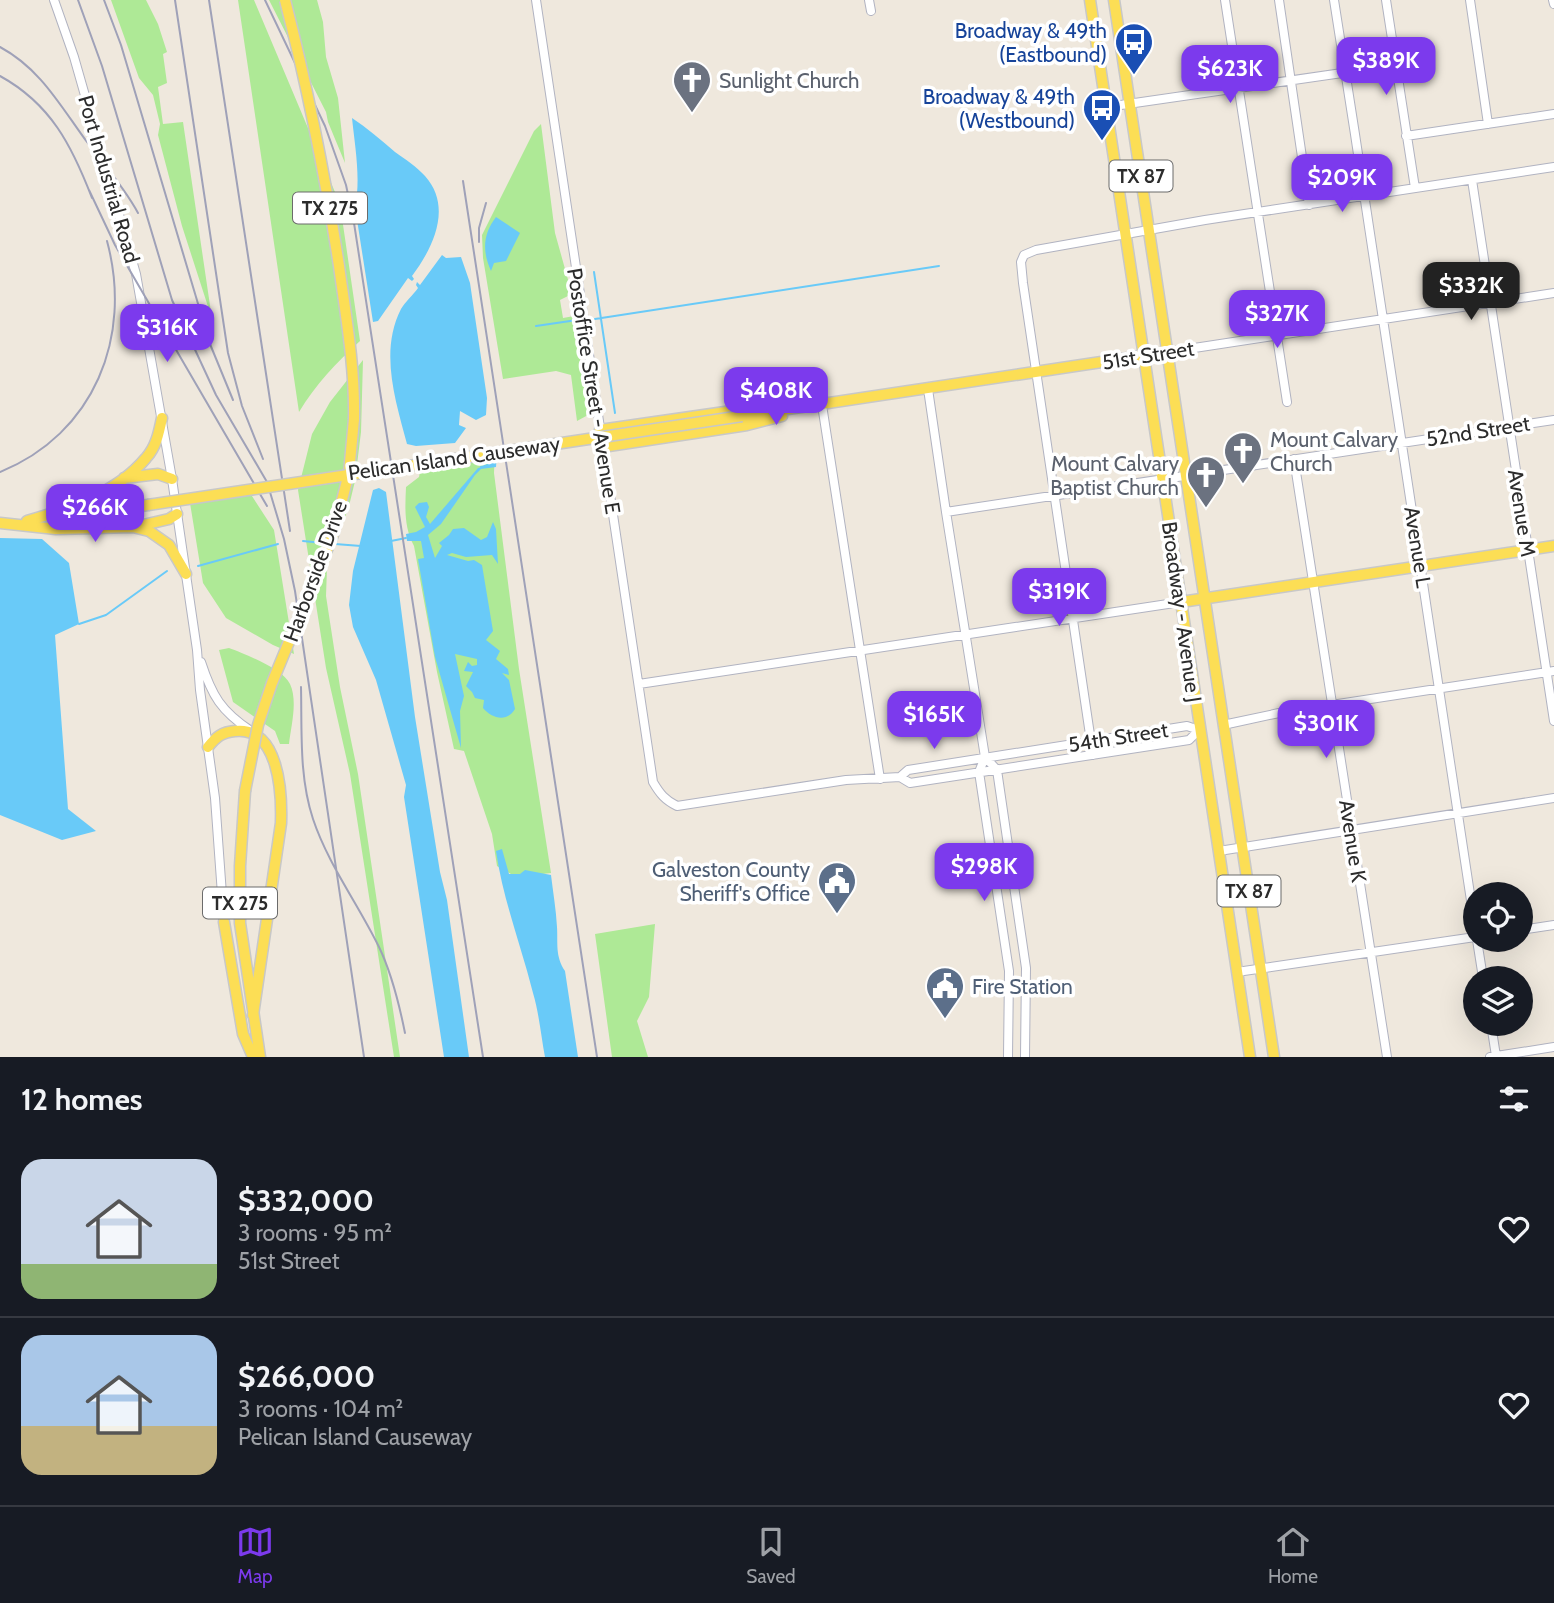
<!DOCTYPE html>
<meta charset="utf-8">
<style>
:root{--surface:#171b24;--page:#242831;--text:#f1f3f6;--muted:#9ea1a6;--line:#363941;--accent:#7c3aed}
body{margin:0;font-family:Cabin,sans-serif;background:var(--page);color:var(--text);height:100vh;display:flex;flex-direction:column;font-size:26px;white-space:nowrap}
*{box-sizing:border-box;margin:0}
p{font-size:23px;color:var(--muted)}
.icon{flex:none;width:38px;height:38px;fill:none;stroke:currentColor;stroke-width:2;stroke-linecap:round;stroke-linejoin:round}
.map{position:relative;height:1057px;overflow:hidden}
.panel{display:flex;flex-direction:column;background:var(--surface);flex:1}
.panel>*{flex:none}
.fabs{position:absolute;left:1463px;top:882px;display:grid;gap:14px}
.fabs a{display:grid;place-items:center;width:70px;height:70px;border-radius:50%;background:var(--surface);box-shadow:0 7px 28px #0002;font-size:35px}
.price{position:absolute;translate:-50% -60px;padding:0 16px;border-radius:14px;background:var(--accent);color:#fff;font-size:23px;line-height:46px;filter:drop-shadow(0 2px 4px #0008)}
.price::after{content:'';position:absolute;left:50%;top:42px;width:21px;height:16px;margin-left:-10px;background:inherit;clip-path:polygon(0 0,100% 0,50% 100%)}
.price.current{background:#222;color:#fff}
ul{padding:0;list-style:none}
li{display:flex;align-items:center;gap:21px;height:175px;padding:0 21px}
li+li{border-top:2px solid var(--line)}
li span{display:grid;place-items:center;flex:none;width:196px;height:140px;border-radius:21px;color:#555}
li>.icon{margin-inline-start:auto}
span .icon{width:84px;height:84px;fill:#fffc;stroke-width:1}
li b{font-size:30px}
h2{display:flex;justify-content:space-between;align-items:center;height:84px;padding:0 21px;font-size:30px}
.dock{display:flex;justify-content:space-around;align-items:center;height:98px;border-top:2px solid var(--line);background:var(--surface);font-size:19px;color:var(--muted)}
.dock a{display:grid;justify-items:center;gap:4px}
.dock .current{color:var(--accent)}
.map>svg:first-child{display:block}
.green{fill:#aee996}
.water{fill:#69caf8}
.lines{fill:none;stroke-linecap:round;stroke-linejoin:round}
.stream{stroke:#69caf8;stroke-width:2}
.minor-casing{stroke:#b1b3c1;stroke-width:10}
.major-casing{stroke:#c8c8c8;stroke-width:13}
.minor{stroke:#fff;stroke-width:8}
.major{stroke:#fcde55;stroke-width:10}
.rail{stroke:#9fa1b8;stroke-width:2}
.major-bridge-casing{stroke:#c8c8c8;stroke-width:13;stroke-linecap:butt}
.major-bridge{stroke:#fcde55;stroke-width:10}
.labels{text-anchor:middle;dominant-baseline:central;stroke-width:7;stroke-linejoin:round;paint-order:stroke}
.shield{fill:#fff;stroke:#6b6b6b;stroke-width:2}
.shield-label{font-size:19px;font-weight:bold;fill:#2c2c2c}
.transit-label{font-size:21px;fill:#164399;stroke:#fff;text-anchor:end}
.worship-label{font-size:21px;fill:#5b616d;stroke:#fff;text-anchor:start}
.street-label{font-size:21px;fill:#2c2c2c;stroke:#fff}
.service-label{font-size:21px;fill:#4e5e75;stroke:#fff;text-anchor:end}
</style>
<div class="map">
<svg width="1554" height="1057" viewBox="0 0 1554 1057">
<rect width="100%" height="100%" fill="#efe8dd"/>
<path class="green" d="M 111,0 L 146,0 L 158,24 L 167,52 L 163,54 L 167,83 L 158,87 L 163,124 L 183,122 L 212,319 L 182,226 L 158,135 L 160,124 L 153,95 L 139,78 Z
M 238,0 L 254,0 L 340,204 L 360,341 C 336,363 316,384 299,412 Z
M 269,0 L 317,0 L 323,22 L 326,57 L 338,98 L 345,163 L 328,122 L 326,112 Z
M 541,124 L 555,233 L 572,294 L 560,300 L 563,318 L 574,316 L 588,415 L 577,421 L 571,375 L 556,371 L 503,379 L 483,258 L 482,235 L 534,131 Z
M 363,360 L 361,432 L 355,481 L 349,506 L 327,568 L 326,596 L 340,687 L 358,774 L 400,1057 L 394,1057 L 350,774 L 326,668 L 298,490 L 312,434 L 330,402 Z
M 495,450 L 494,473 L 519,669 L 551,873 L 516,877 L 497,866 L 492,834 L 464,751 L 454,749 L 437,672 L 414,546 C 404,527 405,509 406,487 L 419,477 L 422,460 Z
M 250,493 L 274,530 L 294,654 L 273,645 L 226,618 L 203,583 L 190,503 Z
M 229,648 C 245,654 283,669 290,684 C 298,701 291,726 289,744 L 280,744 L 275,731 L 233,702 L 219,650 Z
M 655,924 L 649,997 L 637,1021 L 648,1057 L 612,1057 L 595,934 Z"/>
<path class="water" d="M 352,118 C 367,128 381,140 395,152 C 405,159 417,167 425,176 C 453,207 433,248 412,276 L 414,279 L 412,281 L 408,278 L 378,321 L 373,322 L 355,207 C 361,179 355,147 352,118 Z
M 496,217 L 520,233 L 506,261 L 494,263 L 491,271 C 482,251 483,234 496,217 Z
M 442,255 L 446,258 L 461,257 L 470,283 L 487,398 L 486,415 L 476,420 L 460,411 L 459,425 L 466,428 L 455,443 L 416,446 L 407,444 C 396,402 379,352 401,309 C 405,302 413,295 418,288 L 416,285 L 417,282 L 420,285 Z
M 497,453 L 496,467 L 481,469 L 475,475 L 441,524 L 428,535 L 435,558 L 442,546 L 439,543 L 449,535 L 453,529 L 464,528 L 481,540 L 487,537 L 493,522 L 496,529 L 498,564 L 492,555 L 466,557 L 452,553 L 447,555 L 468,561 L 474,560 L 482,565 L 493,631 L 486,640 L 500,651 L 496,659 L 508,669 L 509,675 L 502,673 L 509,680 L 515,709 C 507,723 491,718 483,708 L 484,700 L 475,698 L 472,692 L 466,686 L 473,672 L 464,671 L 468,662 L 472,666 L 477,665 L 477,659 L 455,654 L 464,696 L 460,711 L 461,748 L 435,657 L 418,559 L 424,558 L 421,541 L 407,541 L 406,534 L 416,532 L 425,527 L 415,507 L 419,503 L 427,502 L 429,507 L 426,517 L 430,524 L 478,468 L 490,465 L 491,454 Z
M 379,488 L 386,492 L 415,717 L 440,872 L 447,900 L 469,1057 L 444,1057 L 404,797 L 406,785 L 376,680 L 353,627 L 349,605 L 353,571 L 373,490 Z
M 0,538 L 42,539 L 69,563 L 79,624 L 55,635 L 68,809 L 96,831 L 62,840 L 0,815 Z
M 502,849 L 509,874 L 520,874 L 525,870 L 551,875 C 553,892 556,909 557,927 C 558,943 555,956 565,971 L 578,1057 L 545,1057 C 541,1036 539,1013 533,993 C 521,945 503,900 496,851 Z"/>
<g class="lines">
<path class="stream" d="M 594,272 L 615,413
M 595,319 L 939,266
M 536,326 L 577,320
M 481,467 L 492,464
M 303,541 L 323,543
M 391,541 L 406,538
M 335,544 L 361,546
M 198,566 L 278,544
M 79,624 L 106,615 L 167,571"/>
<defs>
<path id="minor" d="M 54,0 L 74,57 L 136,274 L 172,479 L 197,650 L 200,690 L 215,798 L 224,922
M 536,0 L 653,782 C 660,794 665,800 677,806 L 846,780 L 900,777 L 910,783 L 1189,740 L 1199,730 L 1187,726 L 908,770 L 900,777
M 869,0 L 871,11
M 1225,0 L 1287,402
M 1279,0 L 1309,205
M 1334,0 C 1383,309 1427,619 1475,927
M 1386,0 L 1415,188
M 1470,0 L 1488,124
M 1553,0 L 1554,4
M 1349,72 L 1357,77 L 1385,74 L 1396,66
M 1107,107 L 1349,72 L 1353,66 L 1385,61 L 1392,66
M 1406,136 L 1554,114
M 1472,180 L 1554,721
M 1168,352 L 1554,293
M 928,389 L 946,512
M 822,405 L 880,779
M 1294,459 L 1387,1057
M 201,662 C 212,696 221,711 251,731
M 639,684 L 1181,602
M 1223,725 L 1279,713 L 1554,671
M 1093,755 L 1023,283 L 1021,262 L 1024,255 L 1036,250 L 1205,220 L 1554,167
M 985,757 L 997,770 L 1026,968 L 1025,1057
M 1219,851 L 1554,798
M 1521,930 L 1554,925
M 1477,940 L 1483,978
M 1237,972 L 1475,937
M 1491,1024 L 1496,1056
M 1008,1057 L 1009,971 L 979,772 L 985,757 L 946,512 L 1554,420
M 1490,1057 L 1554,1047"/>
<path id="major" d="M 1090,0 L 1250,1057
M 1114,0 L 1274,1057
M 742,416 L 1168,352
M 600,430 L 767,406
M 602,447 L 747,425 L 782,416
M 349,473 L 354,419
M 124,478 L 158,474 L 172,479
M 52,518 L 148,505
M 27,521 C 69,509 117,493 146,458 C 156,447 159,433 162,418
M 0,523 L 56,529 L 133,527 L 149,531 L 169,545 L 186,574
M 139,526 L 169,519 L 177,514
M 1181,602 L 1554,546
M 208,747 C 216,737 222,732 235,731 C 279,726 282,793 281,823 L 253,1015
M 245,791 L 240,866 L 240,923 L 260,1057
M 224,922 L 243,1034 L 253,1057"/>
</defs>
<use href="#minor" class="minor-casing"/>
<use href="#major" class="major-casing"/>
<use href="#minor" class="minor"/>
<use href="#major" class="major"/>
<path class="rail" d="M 78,0 L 102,66 L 172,300 L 216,395 L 267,482 L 284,539 L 295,591 L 364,1057
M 104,0 L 121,45 L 210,344 L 233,400
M 175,0 L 228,353 L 242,406 L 263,459
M 209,0 L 290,531
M 265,0 L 325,126 L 346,185 L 354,223 L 483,1057
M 0,47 C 41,69 61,107 87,142 C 105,166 124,187 138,213
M 0,76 C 51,104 72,146 92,198
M 463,181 L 597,1057
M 89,190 L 115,245 L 267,506
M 479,242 L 479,228 L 486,203
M 0,472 C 94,434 133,337 107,241
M 301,687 C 302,731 299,777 313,819 C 328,864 358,904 379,947 C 392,974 399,1003 405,1033"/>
<defs>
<path id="major-bridge" d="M 285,0 C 308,89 325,175 339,266 C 346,317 355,367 354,419
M 148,505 L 742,416
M 245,791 L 258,725 L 272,683 L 333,535 L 349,473"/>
</defs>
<use href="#major-bridge" class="major-bridge-casing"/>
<use href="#major-bridge" class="major-bridge"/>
</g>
<defs>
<symbol id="bus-pin" viewBox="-11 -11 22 30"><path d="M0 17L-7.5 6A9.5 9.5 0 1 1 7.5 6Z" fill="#1a4fb4" stroke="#fff"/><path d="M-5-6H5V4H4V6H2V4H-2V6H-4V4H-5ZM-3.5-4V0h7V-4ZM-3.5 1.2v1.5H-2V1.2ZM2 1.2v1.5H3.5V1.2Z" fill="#fff"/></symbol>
<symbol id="church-pin" viewBox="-11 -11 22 30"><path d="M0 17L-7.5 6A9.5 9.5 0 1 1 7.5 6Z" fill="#6b7280" stroke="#fff"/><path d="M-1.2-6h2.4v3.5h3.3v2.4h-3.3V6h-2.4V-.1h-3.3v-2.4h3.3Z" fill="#fff"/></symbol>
<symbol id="civic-pin" viewBox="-11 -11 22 30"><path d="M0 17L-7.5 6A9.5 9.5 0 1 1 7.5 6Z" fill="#5c6f8a" stroke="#fff"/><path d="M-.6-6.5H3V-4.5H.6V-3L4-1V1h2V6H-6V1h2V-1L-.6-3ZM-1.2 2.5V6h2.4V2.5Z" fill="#fff"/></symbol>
</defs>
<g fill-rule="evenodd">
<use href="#bus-pin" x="1112" y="20" width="44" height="60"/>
<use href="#church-pin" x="670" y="58" width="44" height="60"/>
<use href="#bus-pin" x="1080" y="86" width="44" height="60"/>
<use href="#church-pin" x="1221" y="429" width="44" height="60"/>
<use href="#church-pin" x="1184" y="453" width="44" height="60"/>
<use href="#civic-pin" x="815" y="859" width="44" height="60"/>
<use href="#civic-pin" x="923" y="964" width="44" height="60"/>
</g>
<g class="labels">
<g class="shield">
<rect x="1109.5" y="160.5" width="63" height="31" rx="5"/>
<rect x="293" y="192.5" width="74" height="31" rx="5"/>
<rect x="1217.5" y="875.5" width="63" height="31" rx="5"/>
<rect x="203" y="887.5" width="74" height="31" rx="5"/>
</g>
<g class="shield-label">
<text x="1141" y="176">TX 87</text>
<text x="330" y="208">TX 275</text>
<text x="1249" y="891">TX 87</text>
<text x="240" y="903">TX 275</text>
</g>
<g class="transit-label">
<text x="1107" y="30">Broadway &amp; 49th<tspan x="1107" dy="24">(Eastbound)</tspan></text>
<text x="1075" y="96">Broadway &amp; 49th<tspan x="1075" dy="24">(Westbound)</tspan></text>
</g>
<g class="worship-label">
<text x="719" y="80">Sunlight Church</text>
<text x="1270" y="439">Mount Calvary<tspan x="1270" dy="24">Church</tspan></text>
<text x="1179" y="463" text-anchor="end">Mount Calvary<tspan x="1179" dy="24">Baptist Church</tspan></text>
</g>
<g class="street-label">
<text transform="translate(109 179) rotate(74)">Port Industrial Road</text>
<text transform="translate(1148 355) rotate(-9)">51st Street</text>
<text transform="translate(594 391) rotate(81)">Postoffice Street - Avenue E</text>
<text transform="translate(1478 431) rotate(-9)">52nd Street</text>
<text transform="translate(454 458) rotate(-8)">Pelican Island Causeway</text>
<text transform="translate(1522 513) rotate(81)">Avenue M</text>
<text transform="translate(1418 547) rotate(81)">Avenue L</text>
<text transform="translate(315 571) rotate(-70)">Harborside Drive</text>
<text transform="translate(1182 612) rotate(82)">Broadway - Avenue J</text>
<text transform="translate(1118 737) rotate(-9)">54th Street</text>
<text transform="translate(1353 841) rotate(81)">Avenue K</text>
</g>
<g class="service-label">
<text x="810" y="869">Galveston County<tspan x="810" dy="24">Sheriff's Office</tspan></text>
<text x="972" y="986" text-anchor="start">Fire Station</text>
</g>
</g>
</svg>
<div class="fabs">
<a><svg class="icon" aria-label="locate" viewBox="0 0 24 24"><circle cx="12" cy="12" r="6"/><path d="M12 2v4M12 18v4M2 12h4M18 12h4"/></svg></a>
<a><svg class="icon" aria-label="layers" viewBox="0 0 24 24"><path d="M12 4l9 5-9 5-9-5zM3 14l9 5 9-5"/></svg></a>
</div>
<b class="price" style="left:1386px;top:97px">$389K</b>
<b class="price" style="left:1230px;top:105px">$623K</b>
<b class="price" style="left:1342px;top:214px">$209K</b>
<b class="price current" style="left:1471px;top:322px">$332K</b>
<b class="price" style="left:1277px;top:350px">$327K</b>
<b class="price" style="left:167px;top:364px">$316K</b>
<b class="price" style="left:776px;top:427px">$408K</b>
<b class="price" style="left:95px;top:544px">$266K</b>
<b class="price" style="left:1059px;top:628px">$319K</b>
<b class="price" style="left:934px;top:751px">$165K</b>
<b class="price" style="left:1326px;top:760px">$301K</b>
<b class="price" style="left:984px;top:903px">$298K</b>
</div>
<section class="panel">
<h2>12 homes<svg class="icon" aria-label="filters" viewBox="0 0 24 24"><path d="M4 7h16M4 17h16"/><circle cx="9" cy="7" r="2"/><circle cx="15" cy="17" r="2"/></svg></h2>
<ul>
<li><span style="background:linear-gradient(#c9d6e8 75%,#8fb573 0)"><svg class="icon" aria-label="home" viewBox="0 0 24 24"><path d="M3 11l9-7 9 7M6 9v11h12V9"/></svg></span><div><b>$332,000</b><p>3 rooms · 95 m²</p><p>51st Street</p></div><svg class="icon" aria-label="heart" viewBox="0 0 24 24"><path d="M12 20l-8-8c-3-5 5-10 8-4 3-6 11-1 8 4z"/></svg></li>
<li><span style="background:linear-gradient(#a9c7e8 65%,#c2b280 0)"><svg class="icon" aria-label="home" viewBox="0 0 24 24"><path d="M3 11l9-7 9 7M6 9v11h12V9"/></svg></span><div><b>$266,000</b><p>3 rooms · 104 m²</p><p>Pelican Island Causeway</p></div><svg class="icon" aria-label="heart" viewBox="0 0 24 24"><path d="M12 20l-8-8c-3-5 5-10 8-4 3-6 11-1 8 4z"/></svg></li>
</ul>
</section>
<nav class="dock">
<a class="current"><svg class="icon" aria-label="map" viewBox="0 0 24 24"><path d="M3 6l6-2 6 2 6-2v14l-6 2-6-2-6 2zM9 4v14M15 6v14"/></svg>Map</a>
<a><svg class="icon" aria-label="saved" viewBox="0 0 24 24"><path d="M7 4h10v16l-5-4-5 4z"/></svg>Saved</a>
<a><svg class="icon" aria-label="home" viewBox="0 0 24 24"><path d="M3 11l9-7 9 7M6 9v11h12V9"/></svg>Home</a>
</nav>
